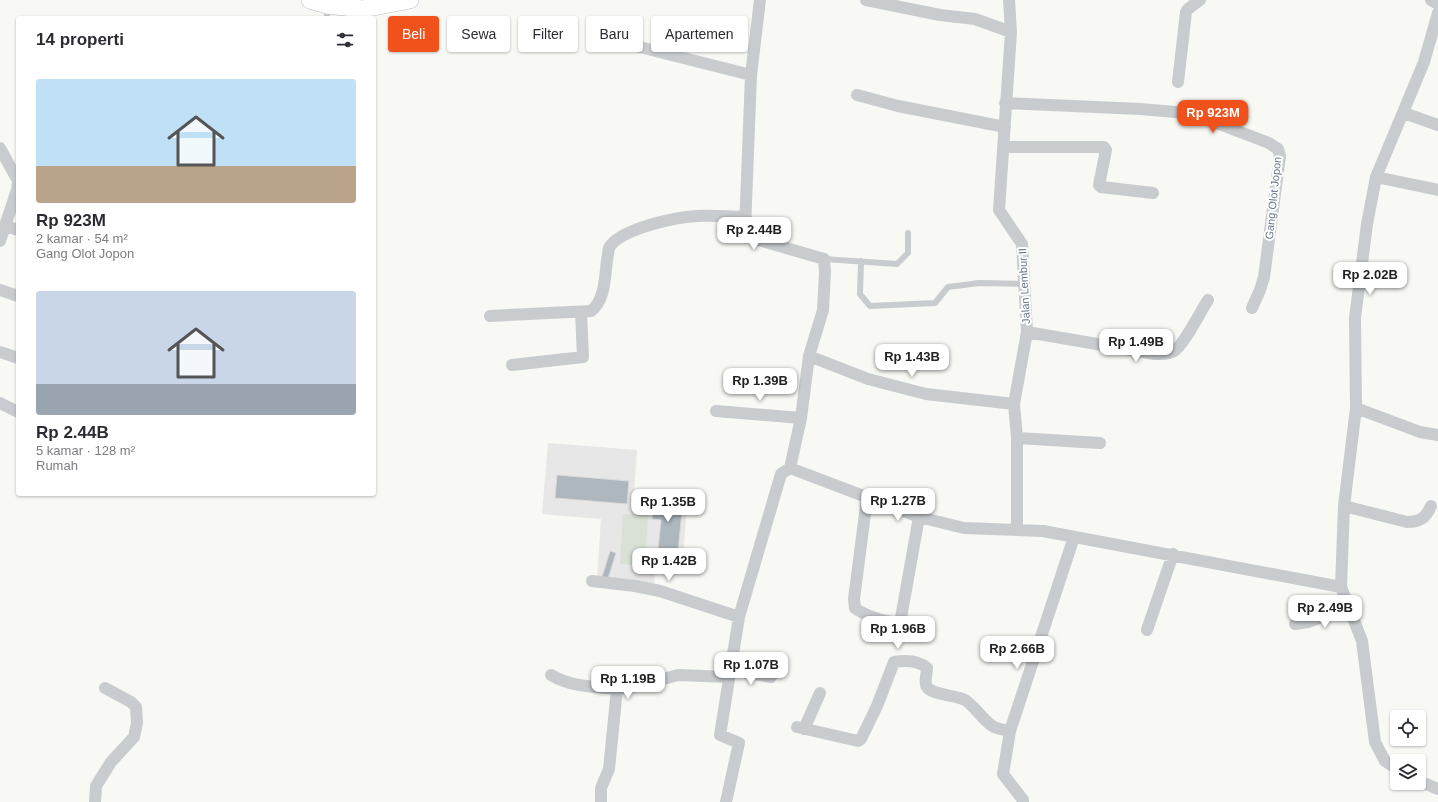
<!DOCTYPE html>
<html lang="id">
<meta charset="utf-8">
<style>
:root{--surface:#fff;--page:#f2f2f3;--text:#2b2b33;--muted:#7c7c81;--accent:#f1521c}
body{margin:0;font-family:Arial,sans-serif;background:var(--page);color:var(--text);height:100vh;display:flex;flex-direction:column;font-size:15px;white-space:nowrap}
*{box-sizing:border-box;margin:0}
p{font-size:13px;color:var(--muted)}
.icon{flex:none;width:22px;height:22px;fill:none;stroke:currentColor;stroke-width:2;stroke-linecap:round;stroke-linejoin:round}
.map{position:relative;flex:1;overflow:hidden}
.sheet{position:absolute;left:16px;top:16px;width:360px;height:480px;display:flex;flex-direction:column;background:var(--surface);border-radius:4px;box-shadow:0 1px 3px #0004}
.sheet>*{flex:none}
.banner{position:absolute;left:388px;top:16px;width:380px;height:36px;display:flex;gap:8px}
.controls{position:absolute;left:1390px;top:710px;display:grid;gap:8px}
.controls a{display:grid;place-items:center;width:36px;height:36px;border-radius:4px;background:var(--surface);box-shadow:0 1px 3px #0004;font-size:20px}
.price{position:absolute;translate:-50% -34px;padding:0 9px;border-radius:8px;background:#fff;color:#222;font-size:13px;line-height:26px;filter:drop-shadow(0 1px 2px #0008)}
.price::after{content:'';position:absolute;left:50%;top:24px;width:12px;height:9px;margin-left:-6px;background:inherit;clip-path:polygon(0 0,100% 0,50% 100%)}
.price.selected{background:var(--accent);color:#fff}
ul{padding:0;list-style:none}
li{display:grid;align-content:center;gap:8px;height:212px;padding:0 20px}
li span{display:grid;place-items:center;height:124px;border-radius:4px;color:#555}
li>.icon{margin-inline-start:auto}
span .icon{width:72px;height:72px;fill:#fffc;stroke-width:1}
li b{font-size:17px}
h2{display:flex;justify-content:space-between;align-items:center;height:48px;padding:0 20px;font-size:17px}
.tag{padding:0 14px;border-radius:4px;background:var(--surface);box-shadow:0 1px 3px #0004;font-size:14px;line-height:36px}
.tag.selected{background:var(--accent);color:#fff}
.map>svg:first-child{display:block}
.built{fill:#e6e7e6}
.green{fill:#d9e1d6}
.building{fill:#aeb7bd;stroke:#dadad8}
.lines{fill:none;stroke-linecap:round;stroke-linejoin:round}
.secondary-casing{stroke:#babfc4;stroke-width:18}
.lane{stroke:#c8cccf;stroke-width:6}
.street{stroke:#c8cccf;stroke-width:12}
.secondary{stroke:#fff;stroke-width:17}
.labels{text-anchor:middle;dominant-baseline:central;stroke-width:4;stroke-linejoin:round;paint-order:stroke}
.street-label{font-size:11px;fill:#657889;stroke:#fff}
</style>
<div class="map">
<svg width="1438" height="802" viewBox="0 0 1438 802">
<rect width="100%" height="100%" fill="#f8f8f5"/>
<path class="built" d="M 548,443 L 637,450 L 634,491 L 688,495 L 683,555 L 657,553 L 654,584 L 597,580 L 601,519 L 542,514 Z"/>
<path class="green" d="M 623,514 L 648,515 L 645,566 L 620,564 Z"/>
<path class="building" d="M 557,475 L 629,481 L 627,504 L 555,498 Z
M 654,498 L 683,501 L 678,552 L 658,550 L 661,520 L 652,519 Z
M 610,551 L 616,553 L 608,579 L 602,577 Z"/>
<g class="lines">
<defs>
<path id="secondary" d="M 310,0 L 327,5 L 363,9 L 410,0"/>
</defs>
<use href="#secondary" class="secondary-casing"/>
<path class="lane" d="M 327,18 L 327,6
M 824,259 L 897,264 L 908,253 L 908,233
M 861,261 L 860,294 L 870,306 L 935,303 L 948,287 L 979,283 L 1024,284"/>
<path class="street" d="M 866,0 L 940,15 L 975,19 L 1011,32
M 1009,0 L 1011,32 L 999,210 L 1022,244 L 1027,332 L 1014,404 L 1017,438 L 1017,530
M 1431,0 L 1438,4
M 616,41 L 751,75
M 1178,82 L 1186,12 L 1188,9 L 1200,0
M 857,95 L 898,106 L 1005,127
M 1005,103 L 1140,109 L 1187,113 L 1198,116 L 1269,143 L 1278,149 L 1280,156 L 1264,277 L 1260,290 L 1252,308
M 1404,113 L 1438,125
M 1004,147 L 1104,147 L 1106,150 L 1099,185 L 1101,187 L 1153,193
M 0,148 L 18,181 L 17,190 L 0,241
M 1376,177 L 1438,190
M 6,226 L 18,230
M 0,290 L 18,296
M 490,316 L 591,311 C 605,301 605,276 607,260 C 608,256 608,251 609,248 C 619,229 676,217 697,216 C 713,215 730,217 746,217
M 1027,332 L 1155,354 C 1161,354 1168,355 1174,351 C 1184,345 1200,312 1208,300
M 0,352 L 18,358
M 809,356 L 868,379 L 926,394 L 1014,404
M 512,365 L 583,357 L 581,312
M 0,403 L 18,412
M 1356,408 L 1420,432 L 1438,435
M 716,411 L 801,418
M 1017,438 L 1100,443
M 790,468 L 919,517 L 964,528 L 1043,531 L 1341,587 L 1362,641 L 1375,742 L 1385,761 L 1397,769
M 867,498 L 854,599 L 855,608 C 862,614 884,622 893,622 C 897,622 899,621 901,618 L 919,517
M 1344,506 L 1407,522 C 1420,522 1426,518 1431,506
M 592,581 L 635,586 L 660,591 L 739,617
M 1341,587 L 1344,506 L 1356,408 L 1355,318 L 1367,224 L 1376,177 L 1424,62 L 1438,13
M 1295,624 L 1308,622 L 1349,607
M 1147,630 L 1173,554
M 730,672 L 739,671 L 771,677
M 551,675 C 574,688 592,686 617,689
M 797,727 L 858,741 L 861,739 L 877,706 L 894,662 C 906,660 918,660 927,668 C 927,673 924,683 927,687 C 932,695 956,695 965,700 C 976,707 983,721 994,727 C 999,729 1005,730 1010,731
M 804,729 L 820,693
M 1419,781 L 1438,789
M 95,802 L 96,786 L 111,762 L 134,737 L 137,723 L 136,707 L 131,702 L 105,688
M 601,802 L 601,788 L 609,769 L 617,689 L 637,686 L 652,686 L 656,681 L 678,675 L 729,677
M 726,802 L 739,743 L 720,735 L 739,617 L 781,474 L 790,468 L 801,418 L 809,356 L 823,310 L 825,272 L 824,259 L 752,238 L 745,229 L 751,75 L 760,0
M 1023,802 L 1023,800 L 1003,774 L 1010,731 L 1074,537"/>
<use href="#secondary" class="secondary"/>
</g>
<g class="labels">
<g class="street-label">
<text transform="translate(1273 198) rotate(-84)">Gang Olot Jopon</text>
<text transform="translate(1024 286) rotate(-93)">Jalan Lembur II</text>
</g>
</g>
</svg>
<div class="controls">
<a><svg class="icon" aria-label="locate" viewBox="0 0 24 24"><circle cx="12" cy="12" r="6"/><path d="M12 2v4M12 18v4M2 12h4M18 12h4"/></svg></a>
<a><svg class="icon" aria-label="layers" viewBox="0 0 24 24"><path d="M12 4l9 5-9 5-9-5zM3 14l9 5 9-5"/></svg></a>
</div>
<b class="price selected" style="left:1213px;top:134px">Rp 923M</b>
<b class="price" style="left:754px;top:251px">Rp 2.44B</b>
<b class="price" style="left:1370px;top:296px">Rp 2.02B</b>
<b class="price" style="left:1136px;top:363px">Rp 1.49B</b>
<b class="price" style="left:912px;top:378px">Rp 1.43B</b>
<b class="price" style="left:760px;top:402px">Rp 1.39B</b>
<b class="price" style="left:898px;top:522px">Rp 1.27B</b>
<b class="price" style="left:668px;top:523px">Rp 1.35B</b>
<b class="price" style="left:669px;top:582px">Rp 1.42B</b>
<b class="price" style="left:1325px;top:629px">Rp 2.49B</b>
<b class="price" style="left:898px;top:650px">Rp 1.96B</b>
<b class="price" style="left:1017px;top:670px">Rp 2.66B</b>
<b class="price" style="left:751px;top:686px">Rp 1.07B</b>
<b class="price" style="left:628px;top:700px">Rp 1.19B</b>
<div class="banner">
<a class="tag selected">Beli</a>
<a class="tag">Sewa</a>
<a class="tag">Filter</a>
<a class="tag">Baru</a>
<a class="tag">Apartemen</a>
</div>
<section class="sheet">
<h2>14 properti<svg class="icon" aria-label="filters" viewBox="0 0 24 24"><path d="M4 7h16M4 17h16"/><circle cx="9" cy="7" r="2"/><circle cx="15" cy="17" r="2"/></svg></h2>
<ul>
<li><span style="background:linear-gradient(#bfe0f5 70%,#b9a48a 0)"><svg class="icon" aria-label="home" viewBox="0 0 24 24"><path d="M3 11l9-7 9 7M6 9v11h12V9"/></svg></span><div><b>Rp 923M</b><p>2 kamar · 54 m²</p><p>Gang Olot Jopon</p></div></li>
<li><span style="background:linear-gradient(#c9d6e8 75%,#9aa5b1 0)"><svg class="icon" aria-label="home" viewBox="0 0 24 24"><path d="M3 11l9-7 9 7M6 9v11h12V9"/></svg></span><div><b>Rp 2.44B</b><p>5 kamar · 128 m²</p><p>Rumah</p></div></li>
</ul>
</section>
</div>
